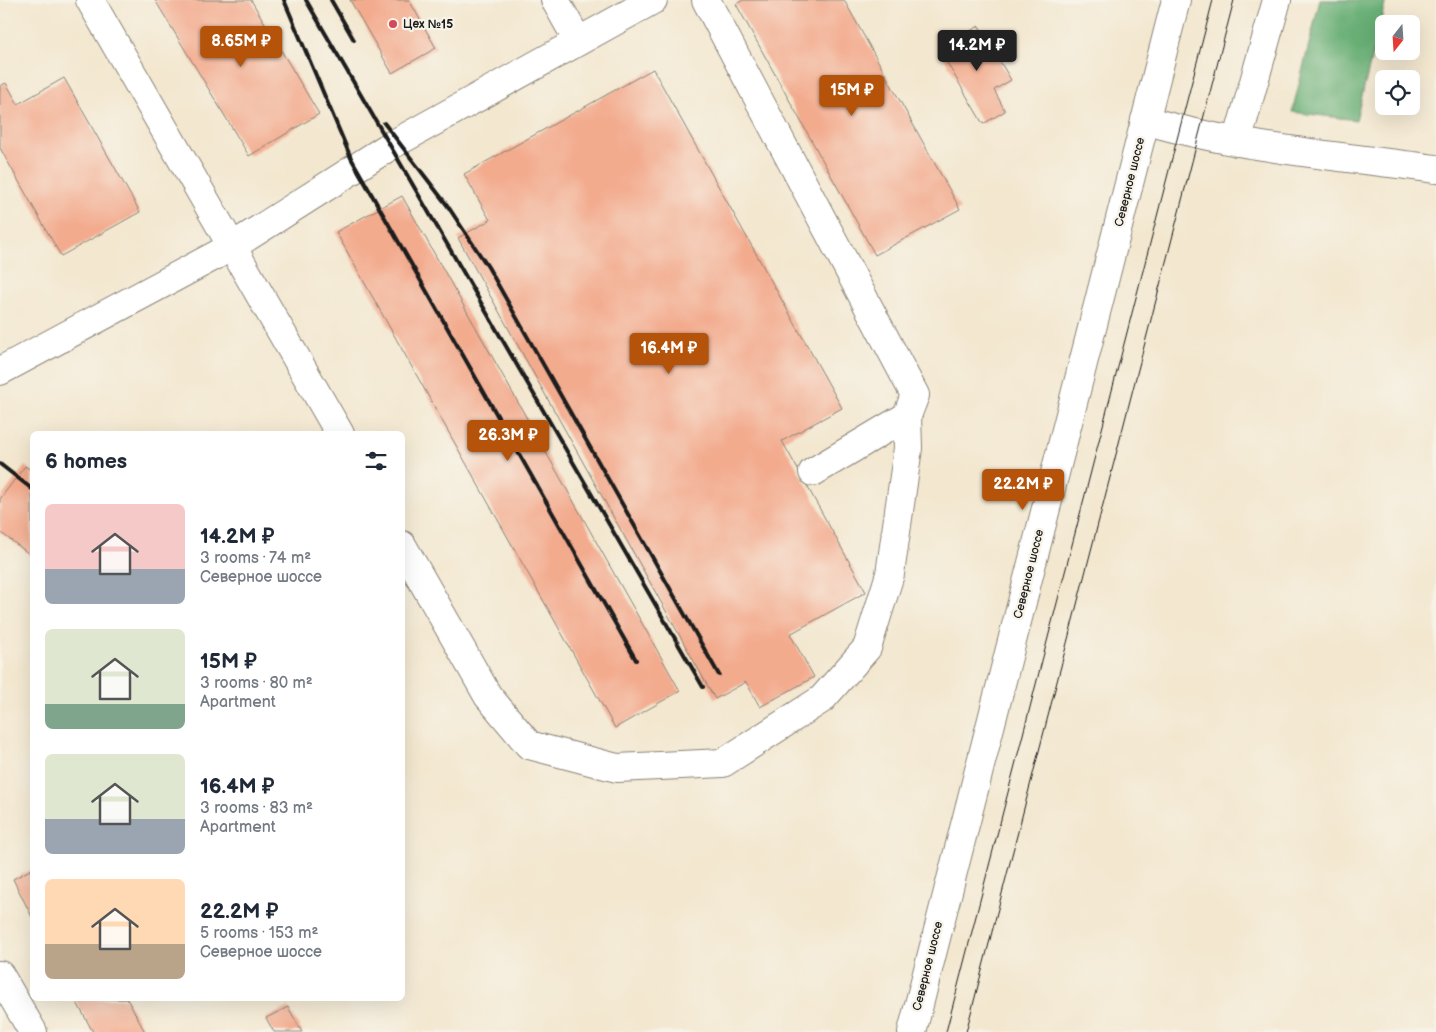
<!DOCTYPE html>
<meta charset="utf-8">
<style>
:root{--surface:#fff;--page:#f6f6f7;--text:#1f2937;--muted:#747a83;--accent:#b45309}
body{margin:0;font-family:"Balsamiq Sans",sans-serif;background:var(--page);color:var(--text);height:100vh;display:flex;flex-direction:column;font-size:19px;white-space:nowrap}
*{box-sizing:border-box;margin:0}
p{font-size:16px;color:var(--muted)}
.icon{flex:none;width:28px;height:28px;fill:none;stroke:currentColor;stroke-width:2;stroke-linecap:round;stroke-linejoin:round}
.map{position:relative;flex:1;overflow:hidden}
.sheet{position:absolute;left:30px;top:431px;width:375px;height:570px;display:flex;flex-direction:column;background:var(--surface);border-radius:8px;box-shadow:0 5px 20px #0002}
.sheet>*{flex:none}
.needle{width:32px;rotate:197deg}
.buttons{position:absolute;left:1375px;top:15px;display:grid;gap:10px}
.buttons a{display:grid;place-items:center;width:45px;height:45px;border-radius:8px;background:var(--surface);box-shadow:0 5px 20px #0002;font-size:25px}
.price{position:absolute;translate:-50% -42px;padding:0 11px;border-radius:5px;background:var(--accent);color:#fff;font-size:16px;line-height:32px;filter:drop-shadow(0 1px 2px #0008)}
.price::after{content:'';position:absolute;left:50%;top:30px;width:15px;height:11px;margin-left:-8px;background:inherit;clip-path:polygon(0 0,100% 0,50% 100%)}
.price.current{background:#222;color:#fff}
ul{padding:0;list-style:none}
li{display:flex;align-items:center;gap:15px;height:125px;padding:0 15px}
li span{display:grid;place-items:center;flex:none;width:140px;height:100px;border-radius:8px;color:#555}
li>.icon{margin-inline-start:auto}
span .icon{width:60px;height:60px;fill:#fffc;stroke-width:1}
li b{font-size:21px}
h2{display:flex;justify-content:space-between;align-items:center;height:60px;padding:0 15px;font-size:21px}
.map>svg:first-child{display:block}
.forest{fill:#67ae74;stroke:#426548}
.building{fill:#f3ab8e}
.lines{fill:none;stroke-linecap:round;stroke-linejoin:round}
.minor-casing{stroke:#888276;stroke-width:30}
.major-casing{stroke:#888276;stroke-width:30}
.minor{stroke:#fff;stroke-width:28}
.major{stroke:#fff;stroke-width:28}
.tram{stroke:#1c1c1c;stroke-width:1}
.rail{stroke:#1c1c1c;stroke-width:4}
.poi-dot{fill:#d1495b;stroke:#f7f3e8;stroke-width:2}
.labels{text-anchor:middle;dominant-baseline:central;stroke-width:4.5;stroke-linejoin:round;paint-order:stroke}
.poi-label{font-size:12px;font-weight:bold;fill:#1c1c1c;stroke:#f7f3e8;text-anchor:start}
.street-label{font-size:12px;fill:#1c1c1c;stroke:#f7f3e8}
</style>
<div class="map">
<svg width="1436" height="1032" viewBox="0 0 1436 1032">
<rect width="100%" height="100%" fill="#f7f3e8"/>
<filter id="ink" filterUnits="userSpaceOnUse"><feTurbulence type="fractalNoise" baseFrequency=".02" numOctaves="2"/><feDisplacementMap in="SourceGraphic" scale="10" xChannelSelector="R" yChannelSelector="G"/><feConvolveMatrix kernelMatrix="1 2 1 2 8 2 1 2 1" color-interpolation-filters="sRGB"/></filter>
<filter id="wash" filterUnits="userSpaceOnUse"><feTurbulence type="fractalNoise" baseFrequency=".0096" numOctaves="4" result="noise"/><feDisplacementMap in="SourceGraphic" scale="20" xChannelSelector="R" yChannelSelector="G"/><feGaussianBlur stdDeviation="1.12" result="paint"/><feColorMatrix in="noise" values="0 0 0 0 0 0 0 0 0 0 0 0 0 0 0 0 0 1.4 0 .05"/><feComposite in="paint" operator="in"/></filter>
<g filter="url(#wash)">
<rect width="100%" height="100%" fill="#f3e7cf"/>
<path class="forest" d="M 1320,0 L 1386,0 L 1356,120 L 1292,112 Z"/>
<g id="blocks">
<path class="building" d="M 155,0 L 251,0 L 319,114 L 249,156 Z
M 350,0 L 409,0 L 436,48 L 392,73 Z
M 743,0 L 844,0 L 960,209 L 875,255 L 736,4 Z
M 979,26 L 1011,80 L 994,90 L 1005,111 L 983,124 L 939,49 Z
M 653,69 L 842,408 L 782,441 L 866,592 L 790,634 L 814,677 L 760,707 L 746,682 L 715,699 L 458,238 L 490,220 L 464,174 Z
M 64,78 L 140,212 L 61,256 L 0,148 L 0,86 L 6,83 L 18,104 Z
M 402,196 L 680,691 L 615,728 L 336,232 Z
M 25,466 L 32,471 L 32,556 L 0,532 L 0,499 Z
M 32,869 L 32,917 L 13,879 Z
M 75,999 L 127,999 L 145,1032 L 93,1032 Z
M 288,1007 L 302,1032 L 274,1032 L 266,1018 Z"/>
</g>
</g>
<g filter="url(#ink)">
<use href="#blocks" fill-opacity="0" stroke="#888276" stroke-width="1"/>
<g class="lines">
<defs>
<path id="minor" d="M 90,0 L 340,434
M 555,0 L 578,41
M 706,0 L 915,395 L 907,416 L 813,472
M 1145,120 C 1239,148 1339,156 1436,169
M 1237,142 L 1277,0
M 0,371 L 233,246 L 390,146 L 653,0
M 402,545 L 488,696 L 529,745 L 617,768 L 723,763 L 822,699 L 867,648 L 890,574 L 908,448 L 907,416
M 0,975 L 33,1032"/>
<path id="major" d="M 912,1032 L 1176,0"/>
</defs>
<use href="#minor" class="minor-casing"/>
<use href="#major" class="major-casing"/>
<use href="#minor" class="minor"/>
<use href="#major" class="major"/>
<path class="tram" d="M 946,1032 L 1213,0
M 966,1032 L 1234,0"/>
<path class="rail" d="M 284,0 L 351,158 L 636,660
M 306,0 L 703,687
M 331,0 L 354,40
M 384,123 L 447,205 L 488,267 L 719,675
M 0,464 L 32,489"/>
</g>
</g>
<circle class="poi-dot" cx="393" cy="24" r="5"/>
<g class="labels">
<g class="poi-label">
<text x="403" y="24">Цех №15</text>
</g>
<g class="street-label">
<text transform="translate(1130 182) rotate(-76)">Северное шоссе</text>
<text transform="translate(1029 574) rotate(-76)">Северное шоссе</text>
<text transform="translate(928 966) rotate(-76)">Северное шоссе</text>
</g>
</g>
</svg>
<div class="buttons">
<a><svg class="needle" viewBox="-14 -14 28 28"><path d="M0-13l5 13h-10z" fill="#e53935"/><path d="M0 13l5-13h-10z" fill="#747a83"/></svg></a>
<a><svg class="icon" aria-label="locate" viewBox="0 0 24 24"><circle cx="12" cy="12" r="6"/><path d="M12 2v4M12 18v4M2 12h4M18 12h4"/></svg></a>
</div>
<b class="price" style="left:241px;top:68px">8.65M ₽</b>
<b class="price current" style="left:977px;top:72px">14.2M ₽</b>
<b class="price" style="left:852px;top:117px">15M ₽</b>
<b class="price" style="left:669px;top:375px">16.4M ₽</b>
<b class="price" style="left:508px;top:462px">26.3M ₽</b>
<b class="price" style="left:1023px;top:511px">22.2M ₽</b>
<section class="sheet">
<h2>6 homes<svg class="icon" aria-label="filters" viewBox="0 0 24 24"><path d="M4 7h16M4 17h16"/><circle cx="9" cy="7" r="2"/><circle cx="15" cy="17" r="2"/></svg></h2>
<ul>
<li><span style="background:linear-gradient(#f6c9c9 65%,#9aa5b1 0)"><svg class="icon" aria-label="home" viewBox="0 0 24 24"><path d="M3 11l9-7 9 7M6 9v11h12V9"/></svg></span><div><b>14.2M ₽</b><p>3 rooms · 74 m²</p><p>Северное шоссе</p></div></li>
<li><span style="background:linear-gradient(#dfe7d0 75%,#7fa58c 0)"><svg class="icon" aria-label="home" viewBox="0 0 24 24"><path d="M3 11l9-7 9 7M6 9v11h12V9"/></svg></span><div><b>15M ₽</b><p>3 rooms · 80 m²</p><p>Apartment</p></div></li>
<li><span style="background:linear-gradient(#dfe7d0 65%,#9aa5b1 0)"><svg class="icon" aria-label="home" viewBox="0 0 24 24"><path d="M3 11l9-7 9 7M6 9v11h12V9"/></svg></span><div><b>16.4M ₽</b><p>3 rooms · 83 m²</p><p>Apartment</p></div></li>
<li><span style="background:linear-gradient(#ffd9b3 65%,#b9a48a 0)"><svg class="icon" aria-label="home" viewBox="0 0 24 24"><path d="M3 11l9-7 9 7M6 9v11h12V9"/></svg></span><div><b>22.2M ₽</b><p>5 rooms · 153 m²</p><p>Северное шоссе</p></div></li>
</ul>
</section>
</div>
